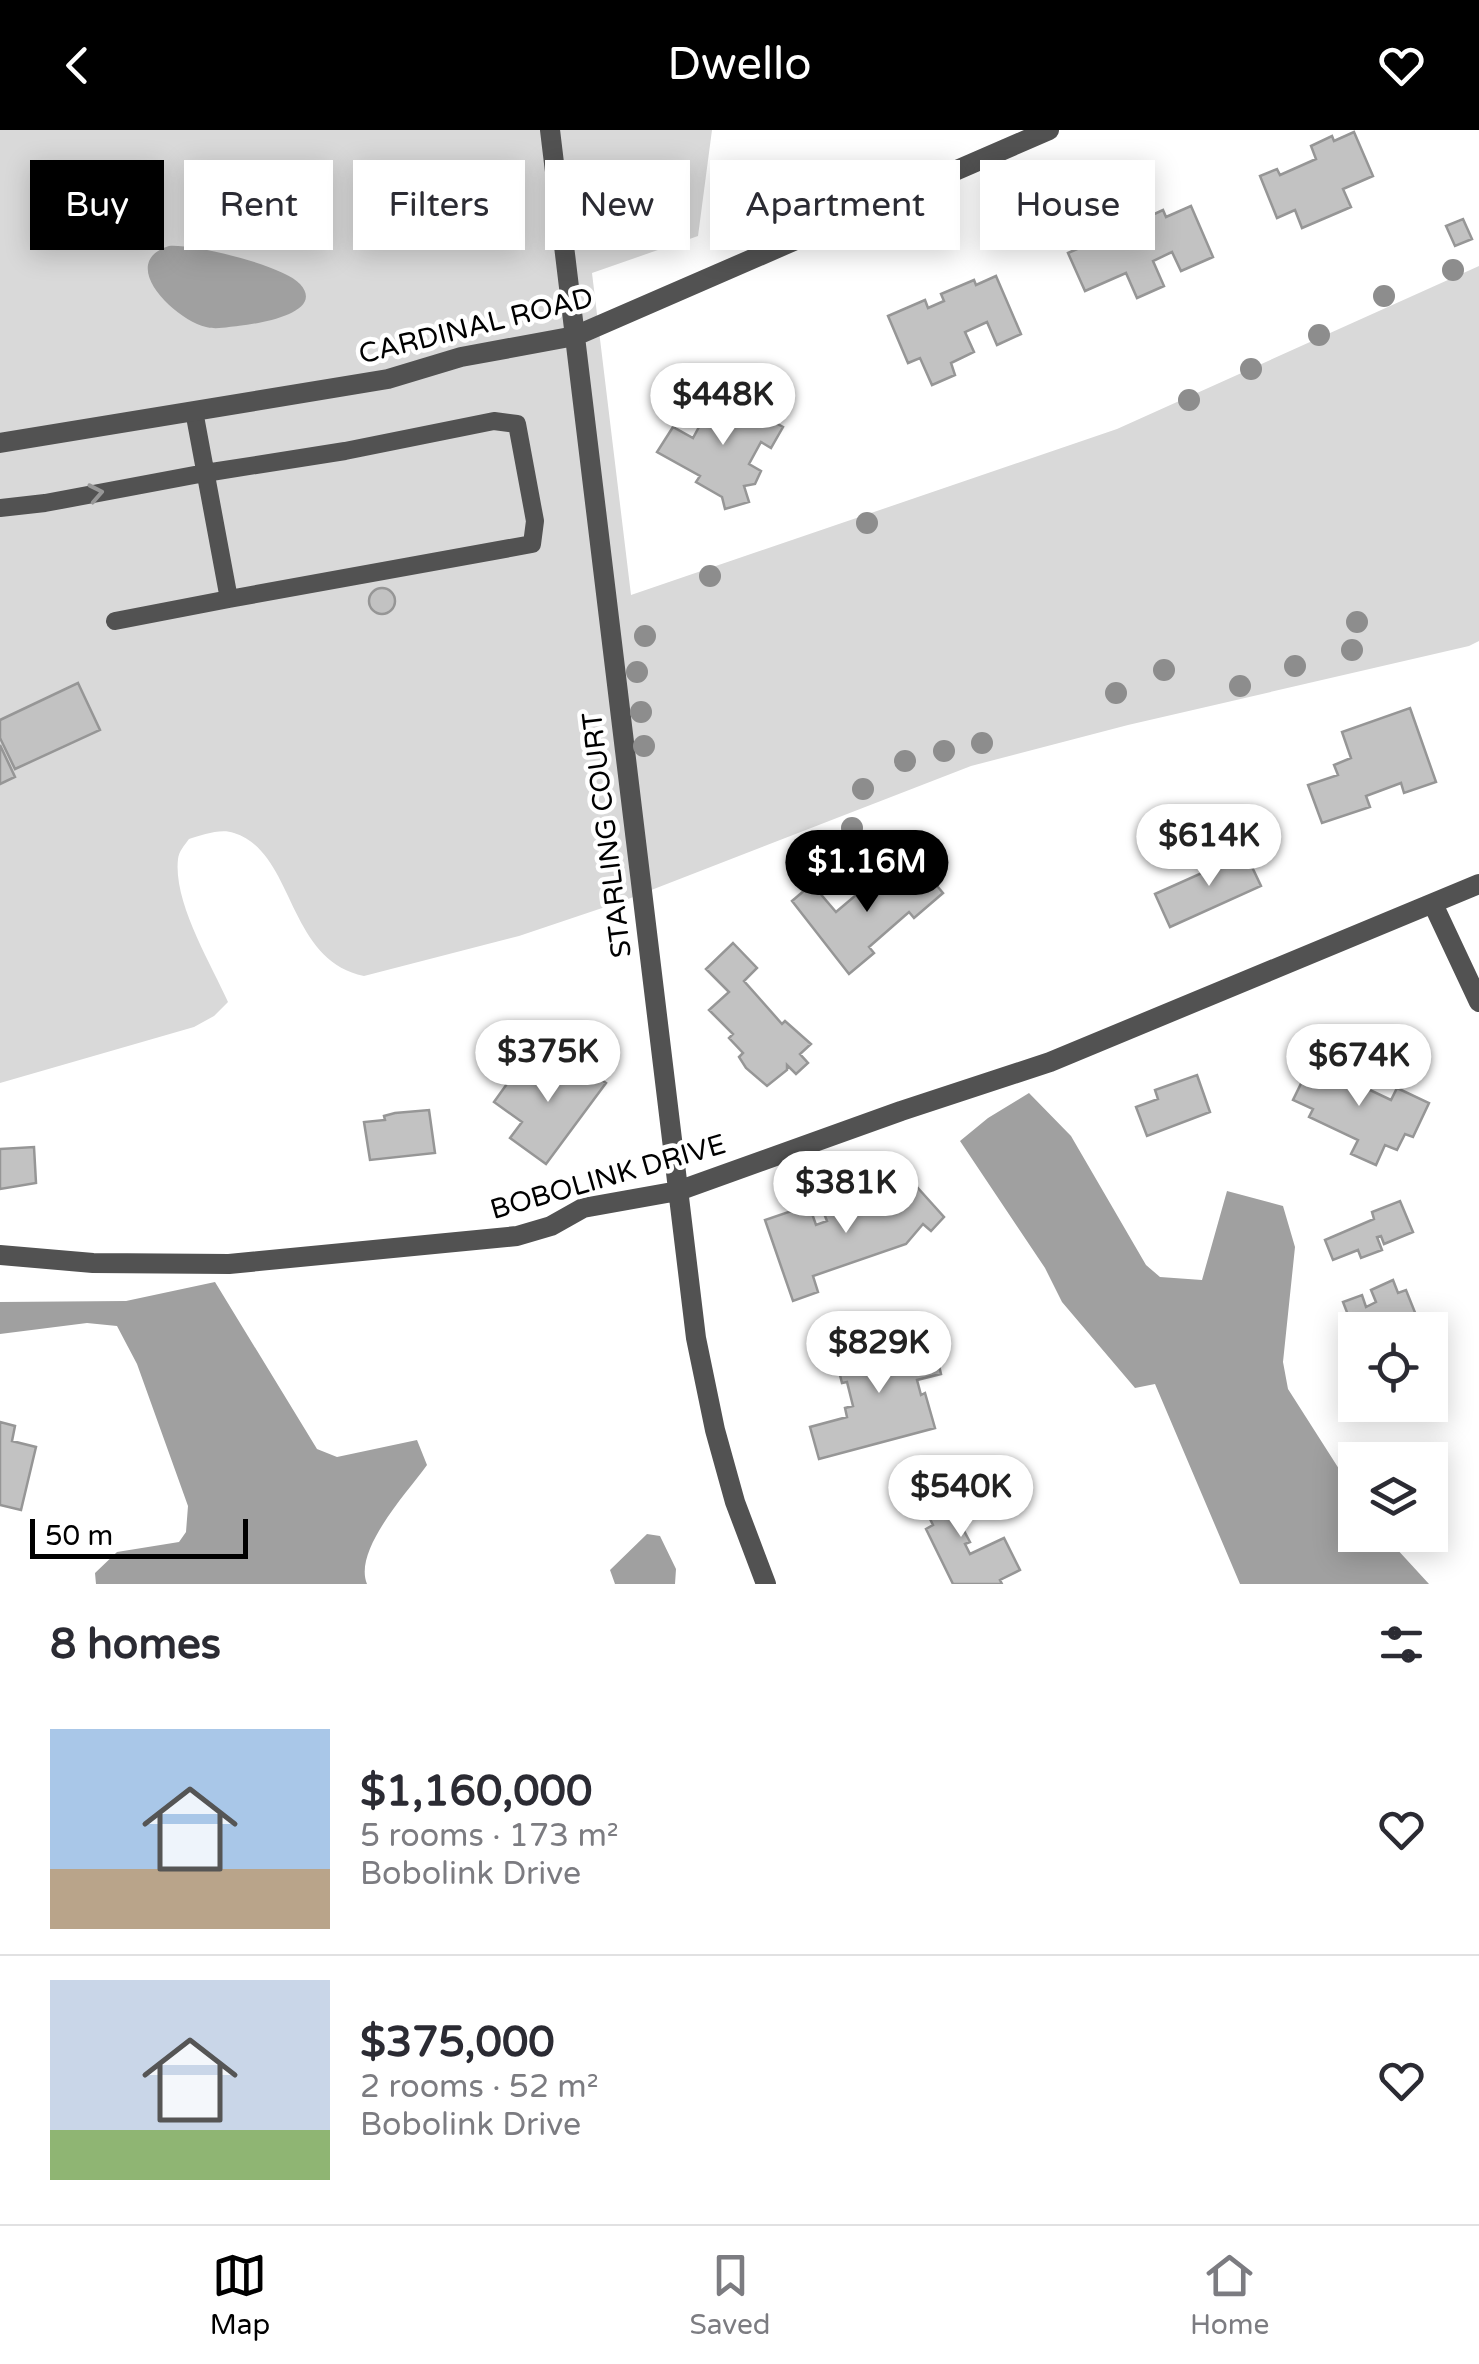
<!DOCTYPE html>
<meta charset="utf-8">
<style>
:root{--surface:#fff;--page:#f2f2f3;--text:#2b2b33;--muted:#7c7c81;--line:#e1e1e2;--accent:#000}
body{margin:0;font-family:"Varela Round",sans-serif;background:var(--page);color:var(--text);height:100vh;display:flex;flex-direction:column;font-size:38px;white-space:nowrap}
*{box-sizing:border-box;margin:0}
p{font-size:32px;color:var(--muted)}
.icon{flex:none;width:55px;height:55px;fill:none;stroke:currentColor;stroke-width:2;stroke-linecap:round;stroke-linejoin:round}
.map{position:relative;height:1454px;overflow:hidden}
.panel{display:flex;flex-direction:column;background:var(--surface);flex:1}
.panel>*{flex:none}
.banner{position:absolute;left:30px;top:30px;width:1420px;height:90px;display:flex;gap:20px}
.fabs{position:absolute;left:1338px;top:1182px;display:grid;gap:20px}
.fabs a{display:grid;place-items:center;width:110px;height:110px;border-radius:0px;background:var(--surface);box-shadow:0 5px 25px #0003;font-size:50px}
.scale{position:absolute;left:30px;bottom:25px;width:218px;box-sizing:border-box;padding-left:10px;border:5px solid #000;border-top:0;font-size:28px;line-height:35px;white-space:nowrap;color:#000;-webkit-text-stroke:8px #fff;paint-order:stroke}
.price{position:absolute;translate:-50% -85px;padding:0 22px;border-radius:35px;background:#fff;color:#222;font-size:32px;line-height:65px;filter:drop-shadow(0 2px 5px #0008)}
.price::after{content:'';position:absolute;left:50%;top:60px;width:30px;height:22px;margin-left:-15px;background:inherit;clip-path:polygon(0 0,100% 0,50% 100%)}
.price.selected{background:var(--accent);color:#fff}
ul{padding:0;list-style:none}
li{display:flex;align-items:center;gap:30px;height:250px;padding:0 50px}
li+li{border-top:2px solid var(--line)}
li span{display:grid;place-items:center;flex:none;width:280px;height:200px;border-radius:0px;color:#555}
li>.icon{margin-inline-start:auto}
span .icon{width:120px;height:120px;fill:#fffc;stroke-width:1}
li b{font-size:42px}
h2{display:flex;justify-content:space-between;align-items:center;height:120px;padding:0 50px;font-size:42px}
.chip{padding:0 35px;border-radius:0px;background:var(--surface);box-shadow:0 5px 25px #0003;font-size:35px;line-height:90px}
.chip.selected{background:var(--accent);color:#fff}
header{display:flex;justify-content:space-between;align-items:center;height:130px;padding:0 50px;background:var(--accent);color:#fff;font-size:45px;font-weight:600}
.tab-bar{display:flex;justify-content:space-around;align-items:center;height:140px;border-top:2px solid var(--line);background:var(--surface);font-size:28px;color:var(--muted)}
.tab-bar a{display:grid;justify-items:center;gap:5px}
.tab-bar .selected{color:var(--accent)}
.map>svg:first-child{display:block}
.green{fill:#d9d9d9}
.water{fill:#a0a0a0}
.building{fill:#c2c2c2;stroke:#969696;stroke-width:2.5}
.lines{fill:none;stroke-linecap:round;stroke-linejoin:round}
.lane{stroke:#525252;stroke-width:18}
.street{stroke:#525252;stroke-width:20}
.tree{fill:#8d8d8d}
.oneway{stroke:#979797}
.labels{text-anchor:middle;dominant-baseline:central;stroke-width:9;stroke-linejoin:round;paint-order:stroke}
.street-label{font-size:28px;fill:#000;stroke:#fff}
</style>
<header><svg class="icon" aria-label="back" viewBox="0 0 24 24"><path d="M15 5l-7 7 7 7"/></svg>Dwello<svg class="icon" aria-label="heart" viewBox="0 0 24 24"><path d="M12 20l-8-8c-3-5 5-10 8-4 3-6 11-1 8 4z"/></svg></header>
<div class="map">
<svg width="1479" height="1454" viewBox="0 0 1479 1454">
<rect width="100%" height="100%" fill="#fff"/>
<path class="green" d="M 0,0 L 712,0 L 698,106 L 592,143 L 631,465 L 1117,299 L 1479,136 L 1479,511 L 1469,516 L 1128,595 L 971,636 L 623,771 L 519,806 L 364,846 C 286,830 295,722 234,703 C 221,698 202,705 189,709 C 184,716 179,721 178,729 C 173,772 211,834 228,872 L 214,886 L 194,897 L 0,953 Z"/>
<path class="water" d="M 169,116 C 194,114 283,135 300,154 C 329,186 243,196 229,197 C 222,198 213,199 206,197 C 175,190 116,133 169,116 Z
M 1029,963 L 1071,1006 L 1146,1135 L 1160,1147 L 1202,1150 L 1227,1061 L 1283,1076 L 1295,1117 L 1283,1232 L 1288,1259 L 1355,1364 L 1355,1405 L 1384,1405 L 1429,1454 L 1240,1454 L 1155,1254 L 1135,1258 L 1062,1172 L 1045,1138 L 960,1011 L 988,988 Z
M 215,1152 L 317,1319 L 337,1327 L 417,1310 L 427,1335 C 407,1363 353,1420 367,1454 L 96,1454 L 95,1443 L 117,1422 L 179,1412 L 186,1402 L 188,1376 L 137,1234 L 117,1196 L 87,1193 L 0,1204 L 0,1172 L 126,1171 Z
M 647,1404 L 660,1406 L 676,1439 L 675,1454 L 615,1454 L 610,1440 Z"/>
<path class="building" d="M 1354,2 L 1373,46 L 1343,59 L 1351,77 L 1302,98 L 1295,80 L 1277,88 L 1260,46 L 1277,39 L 1280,45 L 1316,29 L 1311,16 L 1332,6 L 1334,11 Z
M 1191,76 L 1213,127 L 1181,141 L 1172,122 L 1153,131 L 1164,156 L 1137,168 L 1126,143 L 1085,161 L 1068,123 L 1100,109 L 1099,105 L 1109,100 L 1111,104 L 1163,80 L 1166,87 Z
M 1463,89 L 1472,109 L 1455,116 L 1446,96 Z
M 996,146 L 1021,204 L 997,215 L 987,192 L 965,202 L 974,222 L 951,233 L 955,245 L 932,255 L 920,228 L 908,233 L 888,186 L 925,170 L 928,178 L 944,171 L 941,164 L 974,150 L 976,155 Z
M 718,261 L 783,297 L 771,318 L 761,312 L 749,334 L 761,341 L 755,354 L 744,356 L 749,372 L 725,379 L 722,367 L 696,352 L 700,346 L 657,322 L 673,297 L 693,308 L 707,282 L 702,279 L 705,275 L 701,272 L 706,265 L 709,267 Z
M369 471a13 13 0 1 1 26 0a13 13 0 1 1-26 0Z
M 78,553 L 100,600 L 15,639 L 0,608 L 0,590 Z
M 1410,578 L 1436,652 L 1404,663 L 1401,653 L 1366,666 L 1370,677 L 1322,693 L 1308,655 L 1338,645 L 1334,635 L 1351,628 L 1342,602 Z
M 0,615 L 15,647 L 0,654 Z
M 1244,720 L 1261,756 L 1170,797 L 1155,764 L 1211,739 L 1209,736 Z
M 916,731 L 943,763 L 914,788 L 909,782 L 869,817 L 874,823 L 849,844 L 792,771 L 812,754 L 836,782 L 856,765 L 864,775 Z
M 733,813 L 757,838 L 744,851 L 782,894 L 785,891 L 811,914 L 800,924 L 808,933 L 796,944 L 787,935 L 787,940 L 767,956 L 746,938 L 739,927 L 743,923 L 729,908 L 733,904 L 709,880 L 729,862 L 706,839 Z
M 1317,921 L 1343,934 L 1338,945 L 1391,970 L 1397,958 L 1429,973 L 1413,1007 L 1405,1004 L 1397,1020 L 1385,1015 L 1376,1035 L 1351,1024 L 1358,1010 L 1309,987 L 1313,979 L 1293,970 Z
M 570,927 L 606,953 L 546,1034 L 510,1008 L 522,992 L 494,972 L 524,930 L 553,951 Z
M 1197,945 L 1210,982 L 1147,1006 L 1136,977 L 1158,969 L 1155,960 Z
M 429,980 L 435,1023 L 370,1030 L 364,992 L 385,990 L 384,986 L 395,983 Z
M 34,1017 L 36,1053 L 0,1059 L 0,1019 Z
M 908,1047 L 944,1087 L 931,1101 L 923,1094 L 906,1114 L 813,1146 L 818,1162 L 793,1171 L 765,1090 L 809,1075 L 816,1095 L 827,1091 L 823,1081 L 836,1077 L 840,1088 L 887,1072 Z
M 1400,1071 L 1413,1102 L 1384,1114 L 1381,1106 L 1377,1107 L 1382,1120 L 1361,1128 L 1358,1120 L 1333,1130 L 1325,1110 L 1374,1089 L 1372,1082 Z
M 1393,1150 L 1398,1163 L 1406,1160 L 1422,1200 L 1355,1200 L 1355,1203 L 1343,1172 L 1362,1165 L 1366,1177 L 1376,1172 L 1371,1160 Z
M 904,1203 L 911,1225 L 935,1218 L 941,1244 L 917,1250 L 921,1265 L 925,1263 L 935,1298 L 819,1329 L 810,1297 L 847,1287 L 845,1278 L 853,1276 L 847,1252 L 842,1253 L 834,1222 Z
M 0,1292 L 15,1296 L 12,1311 L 36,1317 L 21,1380 L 0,1375 Z
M 942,1343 L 968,1394 L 962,1397 L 970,1412 L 965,1414 L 970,1424 L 1004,1408 L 1020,1440 L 1000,1450 L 1002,1454 L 953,1454 L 926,1399 L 933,1395 L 914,1357 Z"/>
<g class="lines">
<path class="lane" d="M 0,378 L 45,373 L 205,343 L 345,321 L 494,291 L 517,294 L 535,391 L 532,414 L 229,469 L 194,281
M 115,491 L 229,469"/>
<path class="street" d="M 550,0 L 696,1208 L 715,1300 L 735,1372 L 766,1454
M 0,313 L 388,249 L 461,227 L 575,206 L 1049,0
M 1433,774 L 1479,872
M 0,1125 L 93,1133 L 229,1134 L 517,1106 L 551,1096 L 583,1078 L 678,1061 L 901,981 L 1050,932 L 1479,754"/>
</g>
<g class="tree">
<circle cx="1453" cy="140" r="11"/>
<circle cx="1384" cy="166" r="11"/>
<circle cx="1319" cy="205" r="11"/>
<circle cx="1251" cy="239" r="11"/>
<circle cx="1189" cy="270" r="11"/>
<circle cx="867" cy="393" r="11"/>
<circle cx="710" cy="446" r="11"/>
<circle cx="1357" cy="492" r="11"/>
<circle cx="645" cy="506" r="11"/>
<circle cx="1352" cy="520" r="11"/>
<circle cx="1295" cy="536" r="11"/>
<circle cx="1164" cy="540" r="11"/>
<circle cx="637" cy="542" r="11"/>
<circle cx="1240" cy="556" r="11"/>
<circle cx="1116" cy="563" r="11"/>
<circle cx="641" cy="582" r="11"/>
<circle cx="982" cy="613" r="11"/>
<circle cx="644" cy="616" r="11"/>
<circle cx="944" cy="621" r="11"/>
<circle cx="905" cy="631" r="11"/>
<circle cx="863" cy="659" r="11"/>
<circle cx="852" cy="698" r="11"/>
</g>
<defs><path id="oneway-chevron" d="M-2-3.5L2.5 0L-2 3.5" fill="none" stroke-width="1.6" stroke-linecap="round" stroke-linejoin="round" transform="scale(2.5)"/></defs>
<use class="oneway" href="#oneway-chevron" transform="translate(96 363) rotate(-11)"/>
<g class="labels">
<g class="street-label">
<text transform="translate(476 196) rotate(-14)">CARDINAL ROAD</text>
<text transform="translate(607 705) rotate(-97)">STARLING COURT</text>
<text transform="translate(608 1047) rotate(-16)">BOBOLINK DRIVE</text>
</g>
</g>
</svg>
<div class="fabs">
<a><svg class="icon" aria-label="locate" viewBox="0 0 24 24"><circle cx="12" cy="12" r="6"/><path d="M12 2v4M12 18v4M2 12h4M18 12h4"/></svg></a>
<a><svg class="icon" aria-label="layers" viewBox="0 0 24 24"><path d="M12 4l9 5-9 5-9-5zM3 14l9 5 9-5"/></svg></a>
</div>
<div class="scale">50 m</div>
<b class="price" style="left:723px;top:318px">$448K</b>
<b class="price" style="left:1209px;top:759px">$614K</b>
<b class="price selected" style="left:867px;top:785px">$1.16M</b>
<b class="price" style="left:548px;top:975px">$375K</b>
<b class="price" style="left:1359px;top:979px">$674K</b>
<b class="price" style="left:846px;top:1106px">$381K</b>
<b class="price" style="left:879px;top:1266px">$829K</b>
<b class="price" style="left:961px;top:1410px">$540K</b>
<div class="banner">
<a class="chip selected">Buy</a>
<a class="chip">Rent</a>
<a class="chip">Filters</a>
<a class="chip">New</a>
<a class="chip">Apartment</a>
<a class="chip">House</a>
</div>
</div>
<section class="panel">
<h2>8 homes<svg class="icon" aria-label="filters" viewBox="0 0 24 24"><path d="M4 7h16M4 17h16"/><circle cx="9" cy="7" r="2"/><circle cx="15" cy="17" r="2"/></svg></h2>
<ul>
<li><span style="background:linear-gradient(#a9c7e8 70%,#b9a48a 0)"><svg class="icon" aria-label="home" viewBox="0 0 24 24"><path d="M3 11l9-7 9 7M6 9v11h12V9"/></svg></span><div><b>$1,160,000</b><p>5 rooms · 173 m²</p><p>Bobolink Drive</p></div><svg class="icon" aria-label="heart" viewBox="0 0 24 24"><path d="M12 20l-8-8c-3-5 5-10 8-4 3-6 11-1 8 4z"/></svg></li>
<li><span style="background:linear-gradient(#c9d6e8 75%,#8fb573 0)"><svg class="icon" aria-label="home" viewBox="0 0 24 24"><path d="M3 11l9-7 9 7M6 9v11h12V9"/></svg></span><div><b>$375,000</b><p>2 rooms · 52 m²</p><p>Bobolink Drive</p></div><svg class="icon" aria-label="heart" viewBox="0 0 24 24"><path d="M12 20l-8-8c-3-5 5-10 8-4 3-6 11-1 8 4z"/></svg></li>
</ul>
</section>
<nav class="tab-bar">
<a class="selected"><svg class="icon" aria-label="map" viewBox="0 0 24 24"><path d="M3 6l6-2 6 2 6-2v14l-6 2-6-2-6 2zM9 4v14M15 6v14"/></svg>Map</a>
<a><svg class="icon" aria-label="saved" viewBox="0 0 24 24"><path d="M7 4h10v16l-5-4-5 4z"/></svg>Saved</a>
<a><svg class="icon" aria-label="home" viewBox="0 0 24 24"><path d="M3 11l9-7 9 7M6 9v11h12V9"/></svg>Home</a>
</nav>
